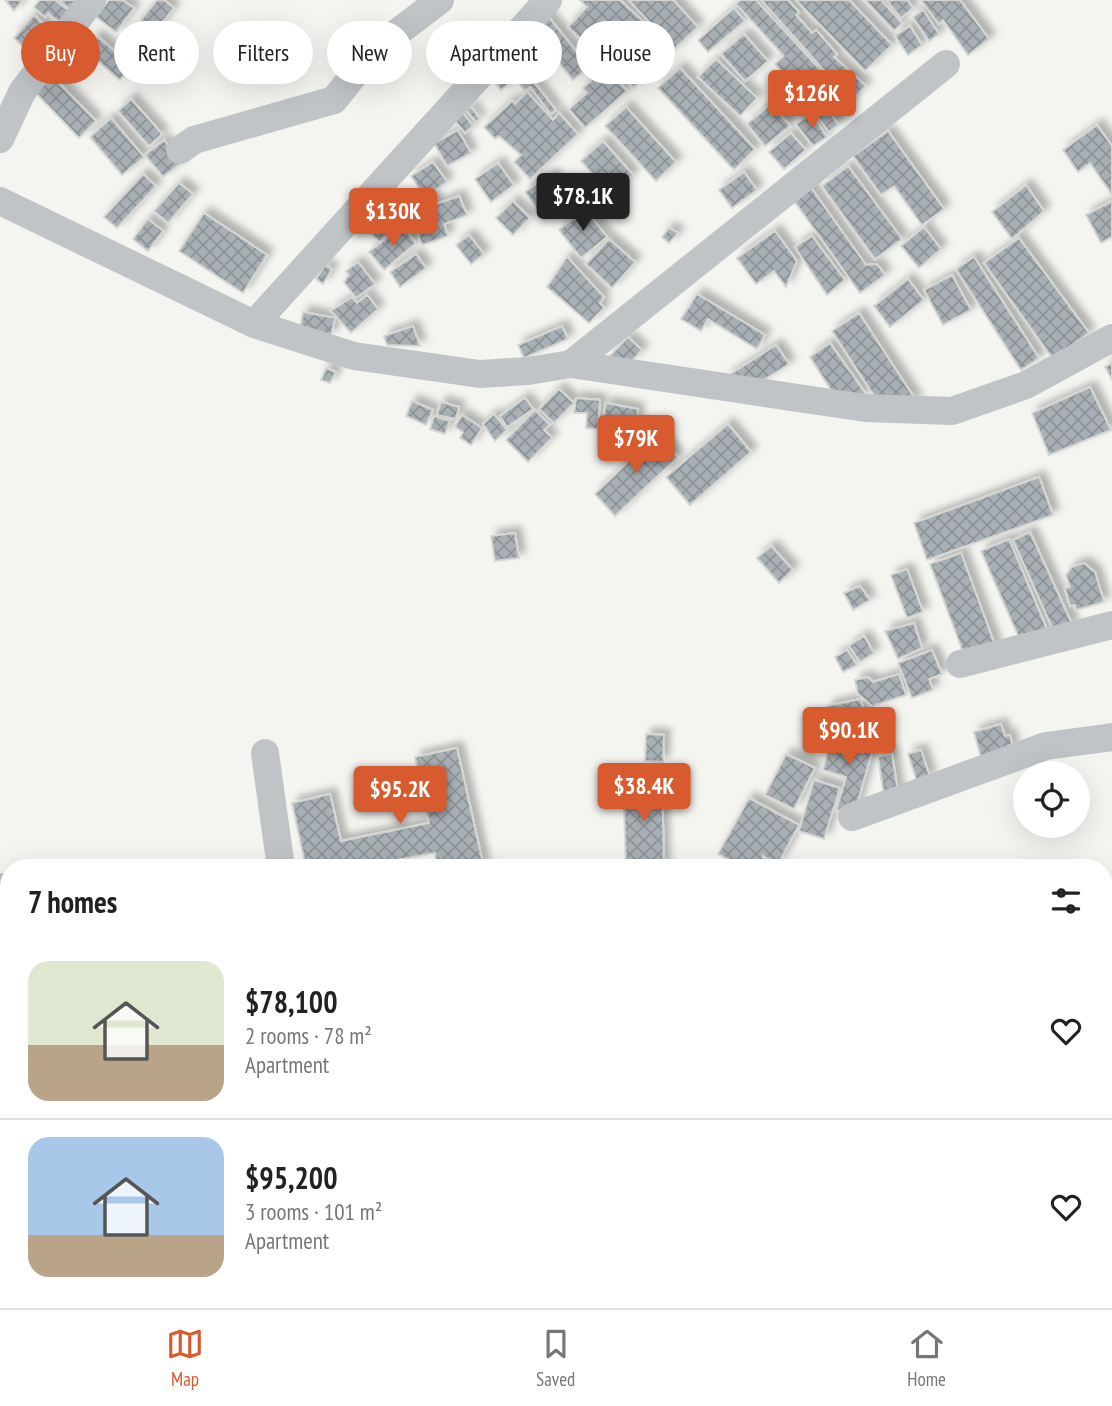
<!DOCTYPE html>
<meta charset="utf-8">
<style>
:root{--surface:#fff;--page:#f2f2f2;--text:#222;--muted:#767676;--line:#e0e0e0;--accent:#d75b2e}
body{margin:0;font-family:"PT Sans Narrow",sans-serif;background:var(--page);color:var(--text);height:100vh;display:flex;flex-direction:column;font-size:26px;white-space:nowrap}
*{box-sizing:border-box;margin:0}
p{font-size:23px;color:var(--muted)}
.icon{flex:none;width:38px;height:38px;fill:none;stroke:currentColor;stroke-width:2;stroke-linecap:round;stroke-linejoin:round}
.map{position:relative;flex:1;overflow:hidden}
.details{position:absolute;left:0px;top:859px;width:1113px;height:450px;display:flex;flex-direction:column;background:var(--surface);border-radius:28px 28px 0 0;box-shadow:0 7px 28px #0002}
.details>*{flex:none}
.hud{position:absolute;left:21px;top:21px;width:700px;height:63px;display:flex;gap:14px}
.buttons{position:absolute;left:1013px;top:761px;display:grid;gap:14px}
.buttons a{display:grid;place-items:center;width:77px;height:77px;border-radius:50%;background:var(--surface);box-shadow:0 7px 28px #0002;font-size:35px}
.price{position:absolute;translate:-50% -60px;padding:0 16px;border-radius:7px;background:var(--accent);color:#fff;font-size:23px;line-height:46px;filter:drop-shadow(0 2px 4px #0008)}
.price::after{content:'';position:absolute;left:50%;top:42px;width:21px;height:16px;margin-left:-10px;background:inherit;clip-path:polygon(0 0,100% 0,50% 100%)}
.price.current{background:#222;color:#fff}
ul{padding:0;list-style:none}
li{display:flex;align-items:center;gap:21px;height:175px;padding:0 28px}
li+li{border-top:2px solid var(--line)}
li span{display:grid;place-items:center;flex:none;width:196px;height:140px;border-radius:21px;color:#555}
li>.icon{margin-inline-start:auto}
span .icon{width:84px;height:84px;fill:#fffc;stroke-width:1}
li b{font-size:30px}
h2{display:flex;justify-content:space-between;align-items:center;height:84px;padding:0 28px;font-size:30px}
.pill{padding:0 24px;border-radius:32px;background:var(--surface);box-shadow:0 7px 28px #0002;font-size:24px;line-height:63px}
.pill.current{background:var(--accent);color:#fff}
.tab-bar{display:flex;justify-content:space-around;align-items:center;height:98px;border-top:2px solid var(--line);background:var(--surface);font-size:19px;color:var(--muted)}
.tab-bar a{display:grid;justify-items:center;gap:4px}
.tab-bar .current{color:var(--accent)}
.map>svg:first-child{display:block}
.building{fill:url(#building-cross-hatch);stroke:#d5d6d3;stroke-width:2;filter:url(#shadow)}
.lines{fill:none;stroke-linecap:round;stroke-linejoin:round}
.minor{stroke:#c0c4c7;stroke-width:28}
</style>
<div class="map">
<svg width="1112" height="1308" viewBox="0 0 1112 1308">
<defs>
<pattern id="building-cross-hatch" width="8" height="8" patternUnits="userSpaceOnUse" patternTransform="scale(1.75)"><rect width="8" height="8" fill="#a9b0b5"/><path d="M0 0l8 8M0 8l8-8" fill="none" stroke="#8d9498"/></pattern>
<filter id="shadow"><feDropShadow dx="6" dy="-6" stdDeviation="3.5" flood-color="#0004"/></filter>
</defs>
<rect width="100%" height="100%" fill="#f4f4f1"/>
<path class="building" d="M 5,0 L 23,0 L 14,11 Z
M 40,0 L 55,0 L 70,12 L 60,23 L 48,13 L 45,17 L 34,7 Z
M 59,0 L 86,0 L 74,13 Z
M 109,0 L 122,0 L 134,8 L 116,32 L 96,17 Z
M 157,0 L 164,0 L 174,8 L 131,60 L 118,49 Z
M 580,0 L 620,0 L 646,24 L 627,44 L 641,57 L 658,38 L 670,49 L 634,88 L 568,27 L 587,7 Z
M 629,0 L 673,0 L 698,27 L 674,49 Z
M 741,0 L 756,0 L 850,102 L 837,113 L 821,96 L 812,104 L 775,64 L 784,56 L 736,4 Z
M 761,0 L 788,0 L 799,12 L 796,15 L 812,33 L 816,30 L 837,54 L 834,57 L 866,86 L 851,100 Z
M 796,0 L 849,0 L 892,45 L 865,71 Z
M 865,0 L 881,0 L 902,23 L 894,31 Z
M 886,0 L 907,0 L 913,8 L 901,18 Z
M 921,0 L 960,0 L 989,39 L 968,55 L 943,20 L 939,24 Z
M 734,8 L 745,21 L 708,52 L 698,40 Z
M 923,10 L 939,34 L 929,41 L 913,17 Z
M 34,15 L 54,34 L 34,57 L 14,38 Z
M 547,15 L 589,67 L 573,80 L 531,28 Z
M 910,26 L 922,45 L 908,55 L 895,36 Z
M 744,34 L 768,61 L 745,81 L 721,54 Z
M 97,36 L 132,66 L 120,80 L 85,50 Z
M 511,54 L 556,110 L 551,114 L 530,87 L 525,91 L 515,79 L 501,90 L 487,73 Z
M 716,59 L 757,98 L 740,116 L 698,77 Z
M 602,62 L 627,91 L 585,128 L 569,109 L 587,93 L 583,88 L 591,81 L 587,75 Z
M 680,68 L 755,149 L 734,170 L 658,88 Z
M 51,75 L 96,121 L 79,138 L 34,91 Z
M 527,92 L 553,120 L 559,113 L 578,134 L 530,179 L 514,162 L 521,155 L 499,136 L 495,139 L 484,127 L 512,101 L 515,104 Z
M 131,99 L 162,134 L 149,146 L 118,111 Z
M 823,103 L 838,125 L 829,132 L 813,110 Z
M 771,104 L 790,126 L 765,146 L 747,124 Z
M 471,107 L 480,119 L 476,122 L 466,110 Z
M 626,107 L 676,162 L 656,181 L 605,126 Z
M 463,113 L 473,126 L 465,133 L 454,120 Z
M 812,114 L 827,137 L 813,146 L 796,124 Z
M 111,118 L 144,157 L 122,175 L 90,137 Z
M 1097,125 L 1112,146 L 1112,195 L 1090,163 L 1078,172 L 1063,150 Z
M 458,130 L 471,153 L 447,166 L 434,143 Z
M 888,131 L 944,209 L 922,225 L 894,186 L 881,195 L 853,156 Z
M 791,133 L 806,150 L 784,169 L 769,152 Z
M 164,140 L 182,162 L 163,177 L 145,155 Z
M 603,141 L 633,175 L 611,194 L 581,161 Z
M 433,162 L 447,182 L 425,197 L 411,176 Z
M 498,163 L 514,185 L 491,202 L 475,179 Z
M 848,166 L 902,239 L 875,259 L 822,186 Z
M 744,172 L 757,190 L 732,208 L 719,190 Z
M 143,174 L 156,186 L 117,228 L 104,217 Z
M 551,174 L 569,202 L 544,219 L 525,192 Z
M 179,183 L 193,194 L 168,223 L 154,211 Z
M 809,185 L 866,265 L 877,264 L 885,275 L 860,293 L 792,198 Z
M 1026,185 L 1044,211 L 1012,239 L 992,212 Z
M 459,196 L 467,215 L 444,224 L 448,236 L 422,245 L 408,207 L 434,198 L 436,204 Z
M 386,201 L 403,217 L 380,242 L 362,225 Z
M 513,201 L 530,218 L 513,235 L 496,218 Z
M 1112,201 L 1112,237 L 1101,243 L 1086,215 Z
M 585,209 L 607,237 L 581,258 L 559,230 Z
M 204,213 L 267,255 L 243,293 L 179,251 Z
M 148,219 L 163,231 L 148,251 L 133,239 Z
M 402,226 L 416,243 L 384,270 L 369,252 Z
M 924,227 L 941,249 L 919,268 L 901,246 Z
M 669,228 L 678,233 L 669,243 L 662,237 Z
M 775,231 L 797,261 L 786,287 L 774,271 L 756,284 L 737,258 Z
M 469,235 L 484,254 L 471,264 L 456,245 Z
M 812,236 L 845,280 L 827,295 L 795,247 Z
M 1019,238 L 1089,333 L 1053,359 L 984,263 Z
M 609,239 L 635,262 L 612,288 L 586,264 Z
M 416,254 L 426,268 L 400,287 L 390,272 Z
M 567,257 L 604,297 L 600,303 L 604,308 L 589,323 L 547,287 Z
M 974,257 L 1039,358 L 1021,370 L 956,269 Z
M 358,262 L 375,284 L 356,298 L 344,282 L 349,275 L 346,271 Z
M 325,265 L 332,269 L 323,284 L 316,279 Z
M 952,275 L 971,310 L 943,325 L 924,290 Z
M 908,279 L 924,300 L 890,327 L 874,306 Z
M 697,294 L 765,335 L 757,349 L 708,319 L 701,331 L 681,319 Z
M 367,295 L 378,309 L 351,333 L 331,311 L 352,297 L 357,303 Z
M 303,312 L 335,318 L 331,336 L 300,329 Z
M 859,313 L 917,402 L 878,402 L 832,331 Z
M 413,326 L 420,346 L 387,345 L 384,336 Z
M 562,326 L 568,339 L 524,358 L 518,345 Z
M 628,337 L 642,350 L 633,360 L 608,358 Z
M 830,343 L 868,397 L 836,398 L 810,357 Z
M 776,345 L 789,364 L 756,385 L 726,377 Z
M 1112,363 L 1112,380 L 1105,367 Z
M 326,368 L 336,372 L 330,383 L 321,380 Z
M 1090,387 L 1111,430 L 1049,455 L 1032,413 Z
M 559,389 L 574,403 L 554,423 L 539,409 Z
M 525,398 L 533,409 L 507,427 L 500,416 Z
M 576,398 L 600,400 L 598,429 L 586,428 L 587,413 L 574,413 Z
M 412,401 L 433,410 L 426,425 L 406,416 Z
M 441,402 L 459,407 L 456,419 L 437,415 Z
M 606,403 L 638,409 L 634,436 L 601,430 Z
M 535,410 L 550,425 L 544,430 L 552,438 L 528,462 L 506,440 Z
M 494,414 L 507,430 L 495,441 L 483,424 Z
M 462,415 L 482,428 L 471,445 L 460,438 L 463,432 L 455,427 Z
M 434,416 L 450,421 L 445,434 L 430,429 Z
M 728,424 L 751,452 L 690,505 L 666,477 Z
M 657,434 L 678,457 L 615,516 L 595,494 Z
M 1039,477 L 1053,515 L 927,560 L 914,523 Z
M 1030,532 L 1073,626 L 1055,634 L 1013,540 Z
M 515,533 L 519,558 L 495,561 L 491,536 Z
M 1009,539 L 1049,634 L 1022,645 L 981,551 Z
M 771,546 L 793,570 L 779,583 L 757,558 Z
M 961,553 L 996,648 L 966,660 L 930,564 Z
M 1084,563 L 1095,572 L 1104,602 L 1076,610 L 1075,605 L 1070,606 L 1065,588 L 1070,587 L 1066,575 L 1072,567 Z
M 907,569 L 923,612 L 907,618 L 891,575 Z
M 860,586 L 870,600 L 853,610 L 844,593 Z
M 914,623 L 922,648 L 898,659 L 885,631 Z
M 864,636 L 874,653 L 860,662 L 849,646 Z
M 847,650 L 857,665 L 843,672 L 835,657 Z
M 932,650 L 942,674 L 929,679 L 933,690 L 912,698 L 898,663 Z
M 899,674 L 906,695 L 872,706 L 858,694 L 855,680 L 868,677 L 873,682 Z
M 861,699 L 865,719 L 832,725 L 827,706 Z
M 1001,724 L 1005,736 L 1010,735 L 1013,749 L 981,758 L 974,732 Z
M 833,733 L 874,745 L 856,808 L 836,811 L 846,777 L 823,770 Z
M 646,734 L 664,735 L 663,762 L 645,761 Z
M 457,748 L 484,868 L 437,868 L 435,853 L 352,868 L 306,868 L 292,803 L 330,794 L 341,841 L 429,823 L 415,757 Z
M 921,750 L 930,777 L 917,782 L 908,754 Z
M 786,754 L 815,768 L 794,809 L 765,795 Z
M 892,754 L 898,793 L 884,796 L 878,757 Z
M 623,778 L 662,778 L 664,868 L 626,868 Z
M 814,780 L 840,788 L 824,839 L 799,831 Z
M 355,785 L 402,787 L 402,806 L 354,804 Z
M 749,798 L 799,825 L 778,864 L 763,856 L 763,868 L 744,868 L 718,854 Z
M 0,922 L 9,928 L 0,942 Z
M 9,937 L 9,967 L 0,962 L 0,954 Z
M 1112,955 L 1112,1022 L 1104,1024 L 1104,957 Z
M 0,1001 L 9,1006 L 9,1036 L 0,1032 Z
M 0,1035 L 7,1038 L 0,1050 Z
M 0,1181 L 9,1185 L 9,1225 L 0,1221 Z
M 9,1298 L 9,1300 L 31,1308 L 5,1308 Z
M 22,1300 L 48,1300 L 45,1308 Z
M 208,1300 L 246,1300 L 243,1308 L 218,1308 Z
M 327,1300 L 363,1300 L 359,1308 L 323,1308 Z
M 391,1300 L 413,1300 L 409,1308 L 387,1308 Z
M 417,1300 L 436,1300 L 433,1308 L 414,1308 Z
M 459,1300 L 478,1300 L 496,1308 L 456,1308 Z
M 490,1300 L 545,1300 L 542,1308 L 505,1308 Z
M 586,1300 L 636,1300 L 632,1308 L 586,1308 L 583,1306 Z
M 648,1300 L 651,1300 L 670,1308 L 645,1308 Z
M 733,1302 L 739,1306 L 741,1302 L 753,1308 L 730,1308 Z"/>
<g class="lines">
<path class="minor" d="M 0,139 L 22,92 L 92,0
M 180,150 L 194,140 L 334,100 L 373,51 L 440,0
M 0,201 L 254,324 L 354,356 L 480,374 L 528,371 L 571,364 L 865,408 L 952,411 L 1026,385 L 1112,338
M 254,324 L 548,0
M 571,364 L 946,64
M 960,664 L 1112,625
M 265,753 L 281,868
M 852,817 L 1046,746 L 1112,737
M 0,887 L 9,891
M 1104,1057 L 1112,1055
M 0,1090 L 9,1068
M 0,1229 L 9,1232
M 191,1300 L 209,1308
M 796,1300 L 810,1308
M 456,1308 L 460,1300
M 695,1308 L 698,1300"/>
</g>
</svg>
<div class="buttons">
<a><svg class="icon" aria-label="locate" viewBox="0 0 24 24"><circle cx="12" cy="12" r="6"/><path d="M12 2v4M12 18v4M2 12h4M18 12h4"/></svg></a>
</div>
<b class="price" style="left:812px;top:130px">$126K</b>
<b class="price current" style="left:583px;top:233px">$78.1K</b>
<b class="price" style="left:393px;top:248px">$130K</b>
<b class="price" style="left:636px;top:475px">$79K</b>
<b class="price" style="left:849px;top:767px">$90.1K</b>
<b class="price" style="left:644px;top:823px">$38.4K</b>
<b class="price" style="left:400px;top:826px">$95.2K</b>
<div class="hud">
<a class="pill current">Buy</a>
<a class="pill">Rent</a>
<a class="pill">Filters</a>
<a class="pill">New</a>
<a class="pill">Apartment</a>
<a class="pill">House</a>
</div>
<section class="details">
<h2>7 homes<svg class="icon" aria-label="filters" viewBox="0 0 24 24"><path d="M4 7h16M4 17h16"/><circle cx="9" cy="7" r="2"/><circle cx="15" cy="17" r="2"/></svg></h2>
<ul>
<li><span style="background:linear-gradient(#dfe7d0 60%,#b9a48a 0)"><svg class="icon" aria-label="home" viewBox="0 0 24 24"><path d="M3 11l9-7 9 7M6 9v11h12V9"/></svg></span><div><b>$78,100</b><p>2 rooms · 78 m²</p><p>Apartment</p></div><svg class="icon" aria-label="heart" viewBox="0 0 24 24"><path d="M12 20l-8-8c-3-5 5-10 8-4 3-6 11-1 8 4z"/></svg></li>
<li><span style="background:linear-gradient(#a9c7e8 70%,#b9a48a 0)"><svg class="icon" aria-label="home" viewBox="0 0 24 24"><path d="M3 11l9-7 9 7M6 9v11h12V9"/></svg></span><div><b>$95,200</b><p>3 rooms · 101 m²</p><p>Apartment</p></div><svg class="icon" aria-label="heart" viewBox="0 0 24 24"><path d="M12 20l-8-8c-3-5 5-10 8-4 3-6 11-1 8 4z"/></svg></li>
</ul>
</section>
</div>
<nav class="tab-bar">
<a class="current"><svg class="icon" aria-label="map" viewBox="0 0 24 24"><path d="M3 6l6-2 6 2 6-2v14l-6 2-6-2-6 2zM9 4v14M15 6v14"/></svg>Map</a>
<a><svg class="icon" aria-label="saved" viewBox="0 0 24 24"><path d="M7 4h10v16l-5-4-5 4z"/></svg>Saved</a>
<a><svg class="icon" aria-label="home" viewBox="0 0 24 24"><path d="M3 11l9-7 9 7M6 9v11h12V9"/></svg>Home</a>
</nav>
